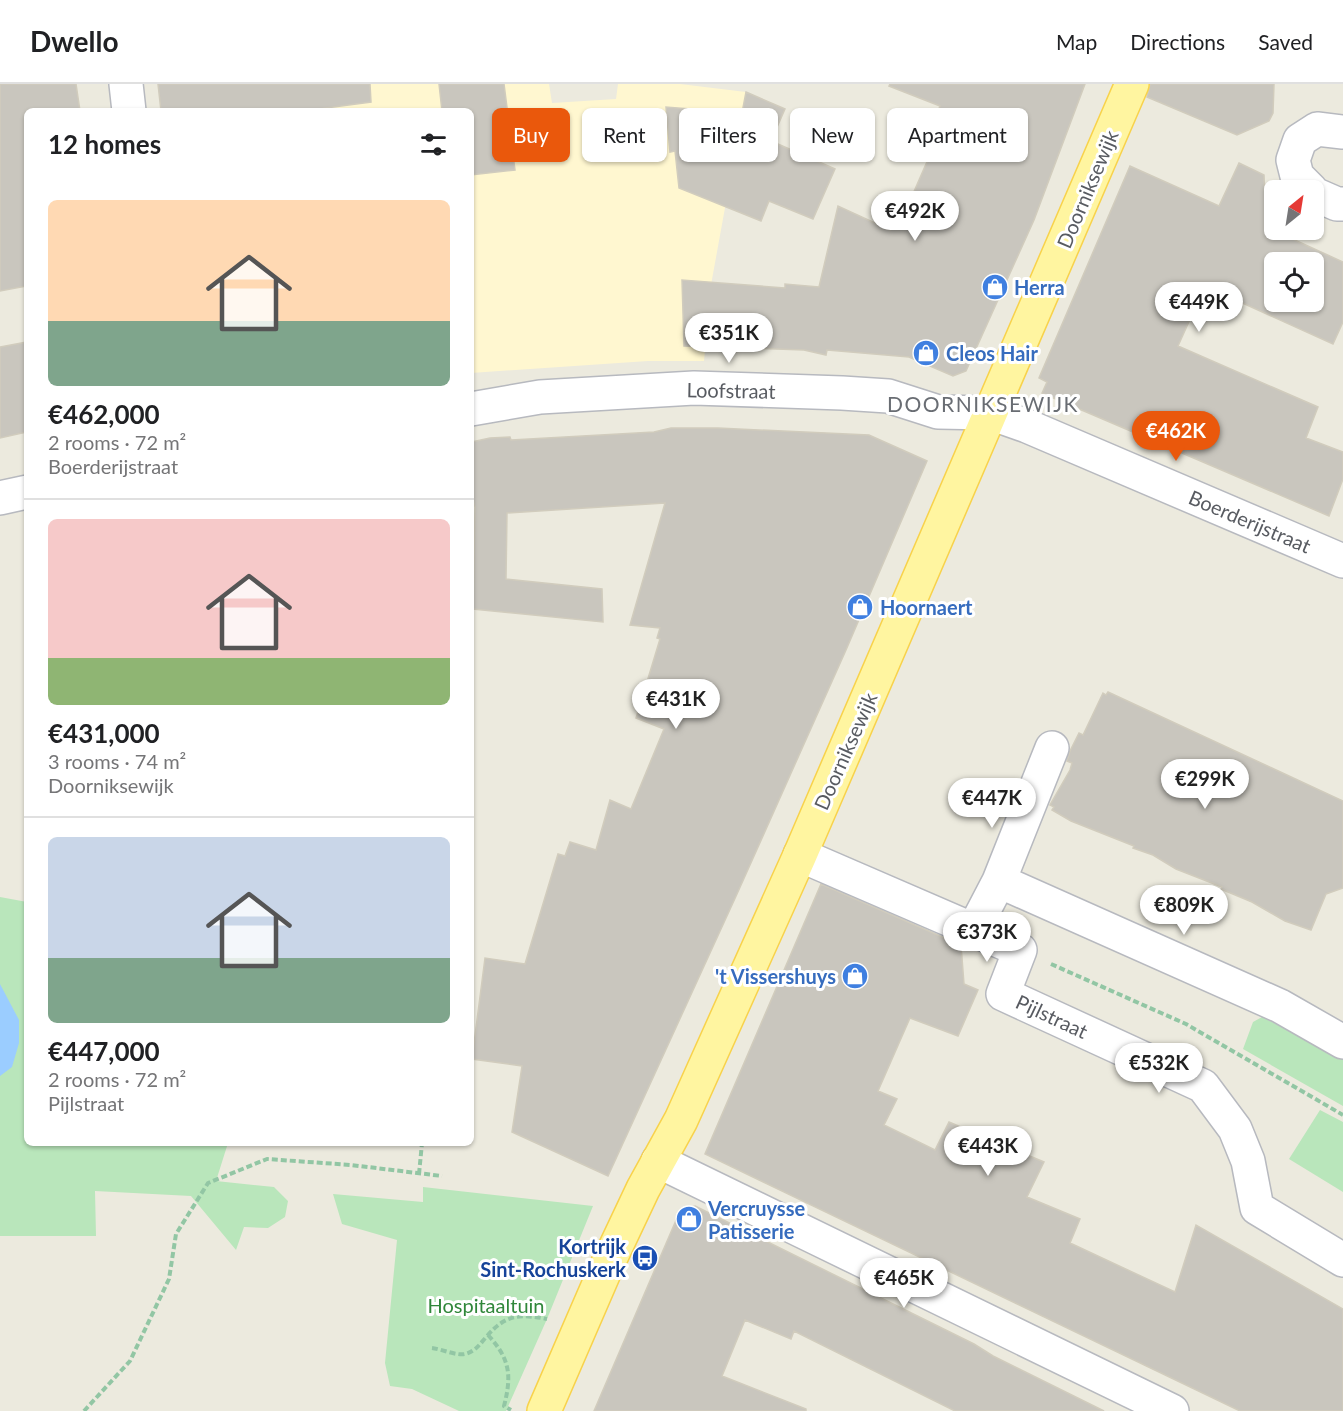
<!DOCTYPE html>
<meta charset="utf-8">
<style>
:root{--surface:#fff;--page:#f2f2f2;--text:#202124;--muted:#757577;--line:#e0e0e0;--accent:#ea580c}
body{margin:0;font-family:Lato,sans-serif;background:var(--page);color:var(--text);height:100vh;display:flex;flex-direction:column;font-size:22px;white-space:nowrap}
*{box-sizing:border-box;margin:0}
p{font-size:20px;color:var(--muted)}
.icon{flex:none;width:33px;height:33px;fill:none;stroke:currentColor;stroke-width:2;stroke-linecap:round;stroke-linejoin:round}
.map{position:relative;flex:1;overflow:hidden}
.side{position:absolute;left:24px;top:24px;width:450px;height:1038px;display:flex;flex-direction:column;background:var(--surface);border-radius:9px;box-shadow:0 2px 4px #0004}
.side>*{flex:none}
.guide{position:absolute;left:492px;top:24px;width:570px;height:54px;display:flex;gap:12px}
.needle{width:39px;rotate:30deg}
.tools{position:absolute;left:1264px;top:96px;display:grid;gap:12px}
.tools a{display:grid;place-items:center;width:60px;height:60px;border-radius:9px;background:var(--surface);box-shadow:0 2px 4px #0004;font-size:30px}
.price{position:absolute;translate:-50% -51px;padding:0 14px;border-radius:21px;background:#fff;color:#222;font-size:20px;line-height:39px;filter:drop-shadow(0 2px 3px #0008)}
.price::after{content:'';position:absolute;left:50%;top:36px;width:18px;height:14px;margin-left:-9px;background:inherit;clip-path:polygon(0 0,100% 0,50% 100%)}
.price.selected{background:var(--accent);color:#fff}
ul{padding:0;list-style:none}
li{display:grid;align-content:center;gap:12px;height:318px;padding:0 24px}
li+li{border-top:2px solid var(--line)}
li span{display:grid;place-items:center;height:186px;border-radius:9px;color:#555}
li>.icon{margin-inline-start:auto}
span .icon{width:108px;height:108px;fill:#fffc;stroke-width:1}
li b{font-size:26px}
h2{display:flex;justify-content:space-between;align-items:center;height:72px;padding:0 24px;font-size:26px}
.chip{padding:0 21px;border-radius:9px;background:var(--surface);box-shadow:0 2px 4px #0004;font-size:21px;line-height:54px}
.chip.selected{background:var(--accent);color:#fff}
header{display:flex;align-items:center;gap:36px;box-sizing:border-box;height:84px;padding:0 30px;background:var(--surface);border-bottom:2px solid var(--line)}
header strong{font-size:28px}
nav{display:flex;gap:33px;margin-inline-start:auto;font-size:21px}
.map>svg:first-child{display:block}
.commercial{fill:#fff7d0}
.green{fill:#b9e6bb}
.water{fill:#9bcdff}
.building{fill:#c9c6be;stroke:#d1ccbd;stroke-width:1.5;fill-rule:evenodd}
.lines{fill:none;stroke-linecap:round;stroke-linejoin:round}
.minor-casing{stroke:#b7b9bf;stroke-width:36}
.major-casing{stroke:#f8d24b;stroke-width:36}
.path{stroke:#92c6a4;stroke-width:4;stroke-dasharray:6 3;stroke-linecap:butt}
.minor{stroke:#fff;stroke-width:33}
.major{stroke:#fff5a0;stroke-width:33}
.labels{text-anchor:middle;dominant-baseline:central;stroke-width:6;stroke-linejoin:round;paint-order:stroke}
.street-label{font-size:20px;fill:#585b61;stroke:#fff}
.shop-label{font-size:20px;font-weight:bold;fill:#366cbe;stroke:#fff;text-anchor:start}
.transit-label{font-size:20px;font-weight:bold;fill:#164399;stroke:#fff;text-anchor:end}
.park-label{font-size:20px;fill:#30873a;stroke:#fff}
.neighbourhood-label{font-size:21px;letter-spacing:1.5px;fill:#696d73;stroke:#fff}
</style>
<header>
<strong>Dwello</strong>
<nav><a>Map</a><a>Directions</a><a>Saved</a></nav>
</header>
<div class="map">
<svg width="1343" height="1327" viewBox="0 0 1343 1327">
<rect width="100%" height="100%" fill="#eceade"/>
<path class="commercial" d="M 268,0 L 549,0 L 552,19 L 616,15 L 618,0 L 680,0 L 746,8 L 711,201 L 704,277 L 648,277 L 471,289 L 471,27 L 271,27 Z"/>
<path class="green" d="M 0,813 L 27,818 L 27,1059 L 228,1059 L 216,1097 L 274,1103 L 288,1117 L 285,1133 L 268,1144 L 244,1143 L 236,1166 L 191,1112 L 95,1107 L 96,1152 L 0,1152 Z
M 1262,933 L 1343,974 L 1343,1022 L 1243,965 L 1253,938 Z
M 1320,1026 L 1343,1038 L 1343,1108 L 1289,1075 Z
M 423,1103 L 593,1122 L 547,1235 L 506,1327 L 459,1327 L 412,1305 L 390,1302 L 385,1279 L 397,1156 L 342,1140 L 333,1110 L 423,1118 Z"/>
<path class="water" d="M 0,900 L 19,936 L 19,959 L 12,983 L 0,992 Z"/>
<path class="building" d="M 0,0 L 76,0 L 80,27 L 27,27 L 27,202 L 0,207 Z
M 158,0 L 370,0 L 371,18 L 303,27 L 161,27 Z
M 439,0 L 504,0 L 515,86 L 471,91 L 471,27 L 442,27 Z
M 890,0 L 1085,0 L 1034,136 L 966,287 L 953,292 L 909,273 L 827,266 L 826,271 L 804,266 L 684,262 L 682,196 L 785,204 L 785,200 L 819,203 L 838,122 L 890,146 L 903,117 L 909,119 L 936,57 L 928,54 L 940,22 L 889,2 Z
M 1150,0 L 1274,0 L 1273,29 L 1269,37 L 1237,51 L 1147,13 Z
M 746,8 L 785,25 L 771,57 L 835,85 L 813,135 L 769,117 L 761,137 L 679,104 L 675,67 L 670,68 L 666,23 L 742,29 Z
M 1239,79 L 1264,91 L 1265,115 L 1275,119 L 1275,147 L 1343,178 L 1343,238 L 1333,260 L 1205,202 L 1178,262 L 1318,323 L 1306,354 L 1343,368 L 1343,395 L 1329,432 L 1042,309 L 1047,298 L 1039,294 L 1130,82 L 1219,122 ZM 1275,178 L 1314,178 L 1314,218 L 1275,218 Z
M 27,258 L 27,348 L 0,354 L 0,263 Z
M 671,344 L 718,344 L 869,351 L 927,377 L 846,566 L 737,810 L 608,1092 L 512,1048 L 522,982 L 472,975 L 485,874 L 525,880 L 558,770 L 565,772 L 570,758 L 596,766 L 610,716 L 631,725 L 664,645 L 636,634 L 660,555 L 657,554 L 660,544 L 630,541 L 665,419 L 507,429 L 506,495 L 602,505 L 603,538 L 473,525 L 475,423 L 471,408 L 471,358 L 490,354 L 510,353 L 511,356 L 654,348 Z
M 1108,608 L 1343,717 L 1343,804 L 1326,810 L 1311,846 L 1285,837 L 1252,818 L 1221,805 L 1222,803 L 1176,785 L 1153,771 L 1133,764 L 1134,762 L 1071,737 L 1052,726 L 1054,723 L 1050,721 L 1070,686 L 1072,679 L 1067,677 L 1070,667 L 1079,649 L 1083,651 L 1103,609 L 1106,611 Z
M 821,800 L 961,861 L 964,900 L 978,906 L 958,952 L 910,934 L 878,1007 L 897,1015 L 884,1041 L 935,1066 L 949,1038 L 1044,1078 L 1027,1113 L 1080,1135 L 1070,1159 L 1175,1208 L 1196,1141 L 1343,1225 L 1343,1327 L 1240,1327 L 705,1070 Z
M 695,1122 L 974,1260 L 993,1272 L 1104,1327 L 955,1327 L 794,1247 L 791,1255 L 745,1236 L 722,1292 L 806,1325 L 806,1327 L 594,1327 L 680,1127 Z"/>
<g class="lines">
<defs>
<path id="minor" d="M 126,0 L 129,27
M 1311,106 L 1297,92 L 1293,76 L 1300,56 L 1317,45 L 1343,48
M 1314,110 L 1337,120 L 1343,120
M 471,325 L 540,313 L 694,304 L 842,309 L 888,312 L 938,328 L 990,329 L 1027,342 L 1343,477
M 0,414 L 27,408
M 800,771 L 1020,866 L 1003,910 L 1203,1002 L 1235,1045 L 1248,1077 L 1257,1124 L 1343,1176
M 999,797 L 1280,922 L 1343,958
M 974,845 L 999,797 L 1052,664
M 658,1077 L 1172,1327"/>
<path id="major" d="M 544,1327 L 609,1177 L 643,1105 L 681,1036 L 800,771 L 1132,0"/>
</defs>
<use href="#minor" class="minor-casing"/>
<use href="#major" class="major-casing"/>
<path class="path" d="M 1051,880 L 1186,940 L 1343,1031
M 419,1090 L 422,1059
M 488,1251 C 510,1275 512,1291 504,1322 L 511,1326
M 432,1264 C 441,1265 457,1272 465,1270 C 476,1267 480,1260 487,1252 C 506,1230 520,1230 547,1235
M 84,1327 L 130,1277 L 169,1195 L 176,1150 L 208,1099 L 267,1075 L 351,1081 L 442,1092"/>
<use href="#minor" class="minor"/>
<use href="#major" class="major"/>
</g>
<defs>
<symbol id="shop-disc" viewBox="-11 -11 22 22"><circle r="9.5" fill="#3f7fe0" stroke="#fff"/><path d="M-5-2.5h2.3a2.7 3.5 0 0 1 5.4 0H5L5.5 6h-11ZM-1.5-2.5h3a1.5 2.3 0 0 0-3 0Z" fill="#fff"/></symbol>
<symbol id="bus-disc" viewBox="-11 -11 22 22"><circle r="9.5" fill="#1a4fb4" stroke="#fff"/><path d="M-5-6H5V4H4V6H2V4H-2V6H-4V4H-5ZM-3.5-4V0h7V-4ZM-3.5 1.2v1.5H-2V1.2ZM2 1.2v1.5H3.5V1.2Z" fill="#fff"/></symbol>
</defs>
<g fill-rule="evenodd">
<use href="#shop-disc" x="980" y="188" width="30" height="30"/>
<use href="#shop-disc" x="911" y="254" width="30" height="30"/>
<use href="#shop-disc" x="845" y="508" width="30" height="30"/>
<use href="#shop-disc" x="840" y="877" width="30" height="30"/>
<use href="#shop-disc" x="674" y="1120" width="30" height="30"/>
<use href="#bus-disc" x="630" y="1159" width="30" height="30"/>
</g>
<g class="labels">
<g class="street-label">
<text transform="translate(1087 105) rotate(-67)">Doorniksewijk</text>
<text transform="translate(731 306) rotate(1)">Loofstraat</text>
<text transform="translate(1250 437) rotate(23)">Boerderijstraat</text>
<text transform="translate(845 667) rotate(-66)">Doorniksewijk</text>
<text transform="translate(1052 932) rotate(25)">Pijlstraat</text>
</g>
<g class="shop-label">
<text x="1014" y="203">Herra</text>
<text x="946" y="269">Cleos Hair</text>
<text x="880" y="523">Hoornaert</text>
<text x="836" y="892" text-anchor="end">'t Vissershuys</text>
<text x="708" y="1124">Vercruysse<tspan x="708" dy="23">Patisserie</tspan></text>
</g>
<g class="transit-label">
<text x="626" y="1162">Kortrijk<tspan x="626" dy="23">Sint-Rochuskerk</tspan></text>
</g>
<g class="park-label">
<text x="486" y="1221">Hospitaaltuin</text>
</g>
<g class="neighbourhood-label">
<text x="983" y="319">DOORNIKSEWIJK</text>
</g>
</g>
</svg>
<div class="tools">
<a><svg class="needle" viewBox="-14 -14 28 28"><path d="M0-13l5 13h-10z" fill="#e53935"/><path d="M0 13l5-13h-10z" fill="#757577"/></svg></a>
<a><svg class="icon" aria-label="locate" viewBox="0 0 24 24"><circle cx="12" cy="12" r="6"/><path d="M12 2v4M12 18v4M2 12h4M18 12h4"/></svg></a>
</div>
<b class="price" style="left:915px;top:158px">€492K</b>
<b class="price" style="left:1199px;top:249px">€449K</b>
<b class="price" style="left:729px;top:280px">€351K</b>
<b class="price selected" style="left:1176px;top:378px">€462K</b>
<b class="price" style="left:676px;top:646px">€431K</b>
<b class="price" style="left:1205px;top:726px">€299K</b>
<b class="price" style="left:992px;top:745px">€447K</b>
<b class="price" style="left:1184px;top:852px">€809K</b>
<b class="price" style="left:987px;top:879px">€373K</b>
<b class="price" style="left:1159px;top:1010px">€532K</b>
<b class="price" style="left:988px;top:1093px">€443K</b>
<b class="price" style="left:904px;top:1225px">€465K</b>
<div class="guide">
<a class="chip selected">Buy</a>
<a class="chip">Rent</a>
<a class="chip">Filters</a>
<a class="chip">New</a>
<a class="chip">Apartment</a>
</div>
<section class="side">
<h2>12 homes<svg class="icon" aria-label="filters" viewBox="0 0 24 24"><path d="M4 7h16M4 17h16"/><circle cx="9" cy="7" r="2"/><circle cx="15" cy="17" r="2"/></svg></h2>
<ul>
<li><span style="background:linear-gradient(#ffd9b3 65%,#7fa58c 0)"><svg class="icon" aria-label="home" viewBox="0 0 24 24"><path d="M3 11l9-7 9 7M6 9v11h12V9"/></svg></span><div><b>€462,000</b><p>2 rooms · 72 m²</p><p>Boerderijstraat</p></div></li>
<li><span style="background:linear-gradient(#f6c9c9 75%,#8fb573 0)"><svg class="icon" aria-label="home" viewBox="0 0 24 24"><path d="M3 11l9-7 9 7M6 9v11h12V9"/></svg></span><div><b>€431,000</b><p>3 rooms · 74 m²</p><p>Doorniksewijk</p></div></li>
<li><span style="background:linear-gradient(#c9d6e8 65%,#7fa58c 0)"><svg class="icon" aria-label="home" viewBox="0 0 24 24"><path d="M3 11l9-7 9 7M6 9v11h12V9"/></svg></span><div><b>€447,000</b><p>2 rooms · 72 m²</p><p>Pijlstraat</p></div></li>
</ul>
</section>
</div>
